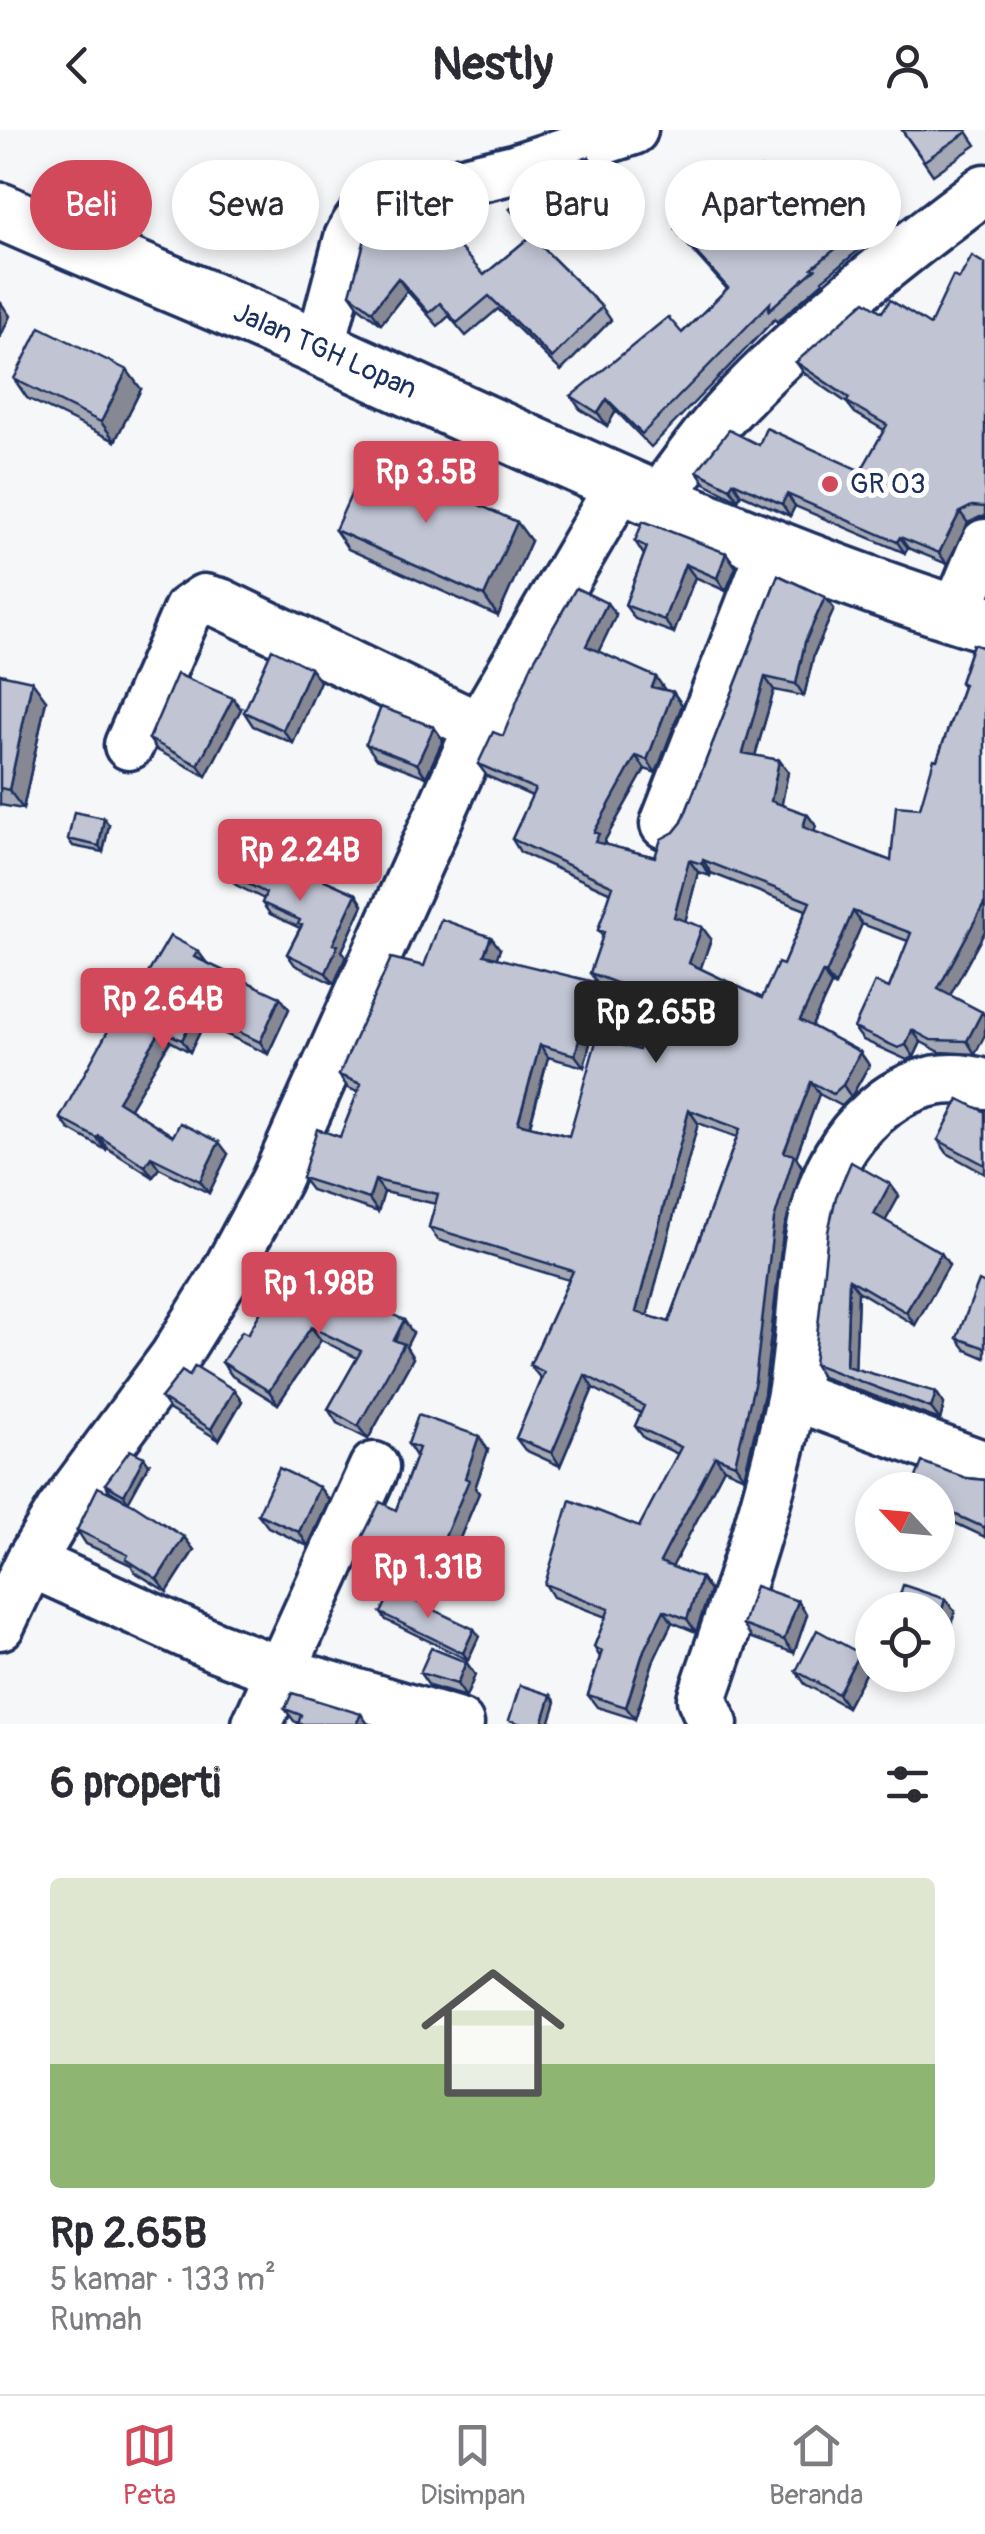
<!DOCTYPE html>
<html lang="id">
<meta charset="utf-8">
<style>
:root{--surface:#fff;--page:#f2f2f3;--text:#2b2b33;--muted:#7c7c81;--line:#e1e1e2;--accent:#d1495b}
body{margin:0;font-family:Pangolin,sans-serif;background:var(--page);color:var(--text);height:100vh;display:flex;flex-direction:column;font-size:38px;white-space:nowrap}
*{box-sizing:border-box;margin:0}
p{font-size:32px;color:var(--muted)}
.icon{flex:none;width:55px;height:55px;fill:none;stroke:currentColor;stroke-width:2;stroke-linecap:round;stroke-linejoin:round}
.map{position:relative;height:1594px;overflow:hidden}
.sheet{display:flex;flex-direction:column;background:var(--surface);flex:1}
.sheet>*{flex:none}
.hud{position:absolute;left:30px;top:30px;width:925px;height:90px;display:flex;gap:20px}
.needle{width:65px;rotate:296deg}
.controls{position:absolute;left:855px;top:1342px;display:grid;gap:20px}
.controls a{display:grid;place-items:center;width:100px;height:100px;border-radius:50%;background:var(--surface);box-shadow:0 5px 15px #0003;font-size:50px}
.price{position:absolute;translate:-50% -85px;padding:0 22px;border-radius:10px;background:var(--accent);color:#fff;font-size:32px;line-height:65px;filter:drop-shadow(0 2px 5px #0008)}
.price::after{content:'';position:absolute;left:50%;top:60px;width:30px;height:22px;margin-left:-15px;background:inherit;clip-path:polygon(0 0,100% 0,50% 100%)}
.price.current{background:#222;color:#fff}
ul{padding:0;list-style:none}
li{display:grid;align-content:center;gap:20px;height:530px;padding:0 50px}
li span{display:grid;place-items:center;height:310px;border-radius:10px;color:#555}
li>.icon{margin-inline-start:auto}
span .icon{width:180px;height:180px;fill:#fffc;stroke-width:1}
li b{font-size:42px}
h2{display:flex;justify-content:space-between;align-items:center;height:120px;padding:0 50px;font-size:42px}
.pill{padding:0 35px;border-radius:45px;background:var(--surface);box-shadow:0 5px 15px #0003;font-size:35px;line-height:90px}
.pill.current{background:var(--accent);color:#fff}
header{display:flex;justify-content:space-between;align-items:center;height:130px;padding:0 50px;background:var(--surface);font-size:45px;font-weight:700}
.dock{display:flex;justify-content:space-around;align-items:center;height:140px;border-top:2px solid var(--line);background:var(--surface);font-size:28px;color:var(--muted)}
.dock a{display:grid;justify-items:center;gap:5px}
.dock .current{color:var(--accent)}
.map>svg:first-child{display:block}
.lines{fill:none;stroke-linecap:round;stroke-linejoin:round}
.minor-casing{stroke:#1b2f5e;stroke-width:55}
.highway-casing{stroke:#1b2f5e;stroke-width:62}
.minor{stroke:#fff;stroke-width:48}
.highway{stroke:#fff;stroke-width:55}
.wall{fill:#a5a9b5;stroke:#1b2f5e;stroke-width:2.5;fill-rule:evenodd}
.shaded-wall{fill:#868994;stroke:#1b2f5e;stroke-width:2.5}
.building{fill:#c0c4d3;stroke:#1b2f5e;stroke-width:2.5;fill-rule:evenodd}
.poi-dot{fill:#d1495b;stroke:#fff;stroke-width:4}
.labels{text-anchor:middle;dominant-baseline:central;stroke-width:10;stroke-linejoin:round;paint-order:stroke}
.street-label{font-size:28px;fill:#1b2f5e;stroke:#fff}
.poi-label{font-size:28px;fill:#1b2f5e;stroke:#fff;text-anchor:start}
</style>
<header><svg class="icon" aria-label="back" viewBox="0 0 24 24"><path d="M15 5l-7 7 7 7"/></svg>Nestly<svg class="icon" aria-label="person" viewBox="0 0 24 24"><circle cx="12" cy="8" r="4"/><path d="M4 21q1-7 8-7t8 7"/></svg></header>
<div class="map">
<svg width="985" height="1594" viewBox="0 0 985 1594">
<rect width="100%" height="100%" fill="#f6f7f9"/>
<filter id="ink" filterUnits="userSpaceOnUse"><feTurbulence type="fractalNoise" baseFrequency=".01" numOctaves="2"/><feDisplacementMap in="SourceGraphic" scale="20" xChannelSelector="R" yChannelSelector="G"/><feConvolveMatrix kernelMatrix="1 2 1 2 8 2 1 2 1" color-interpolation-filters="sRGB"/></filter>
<g filter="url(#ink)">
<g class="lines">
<defs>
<path id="minor" d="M 320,218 L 349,108 C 357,91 367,79 384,70 L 514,39 L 633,0
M 657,371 C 680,341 702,308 728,280 C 805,197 895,127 985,59
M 956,484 L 985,414
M 129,615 L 188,480 L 204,469 L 220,473 L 479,597
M 665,694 L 772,419
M 792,1265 L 985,1336
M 30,1432 L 214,1516 L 280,1541 L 459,1594
M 0,1495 L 30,1432 L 60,1382 L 175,1226 L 224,1147 L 276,1050 L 479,597 L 621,354
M 257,1594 L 374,1337
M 713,1594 L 702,1569 C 736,1470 770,1371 791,1269 C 812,1164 789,1046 885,973 C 915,951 948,943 985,954"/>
<path id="highway" d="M 0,81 C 118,133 238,180 355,234 C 562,328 767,426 985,493"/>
</defs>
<use href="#minor" class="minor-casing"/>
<use href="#highway" class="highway-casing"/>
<use href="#minor" class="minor"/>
<use href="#highway" class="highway"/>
</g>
<path class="wall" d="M 902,0 L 966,0 L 976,15 L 933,45 Z
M 604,46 L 613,59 L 542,117 L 602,177 L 611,190 L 561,241 L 498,179 L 466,206 L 449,186 L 438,196 L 407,161 L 381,194 L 359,177 L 350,164 L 402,92 L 453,120 L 484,145 L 531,106 L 510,79 Z
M 740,54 L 786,70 L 855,103 L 864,116 L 822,150 L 823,152 L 777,192 L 775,189 L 651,317 L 616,281 L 607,296 L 580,279 L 571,266 L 682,203 L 727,159 L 684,111 L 675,99 Z
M 985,134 L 985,387 L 980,387 L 968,393 L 947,434 L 908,418 L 905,423 L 795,376 L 790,386 L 741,364 L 738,370 L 705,353 L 697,341 L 759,315 L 861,341 L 884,300 L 855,283 L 847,273 L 804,243 L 796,232 L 882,182 L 930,195 L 959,149 Z
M 14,249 L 141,259 L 115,311 L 27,268 Z
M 335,400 L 531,411 L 498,486 L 348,419 Z
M 635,411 L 726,423 L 736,437 L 726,461 L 695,447 L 674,503 L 635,489 L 625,475 L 644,425 Z
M 778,445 L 825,467 L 834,479 L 814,524 L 804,566 L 774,560 L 755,626 L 779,630 L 788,642 L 781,675 L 807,684 L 816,696 L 814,702 L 891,731 L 920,678 L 963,557 L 960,552 L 973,514 L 985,801 L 950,865 L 982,882 L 985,886 L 985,905 L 975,924 L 940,922 L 921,912 L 914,927 L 907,930 L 863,910 L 854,898 L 889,858 L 908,811 L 862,794 L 835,856 L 831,855 L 812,896 L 860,922 L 869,935 L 851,967 L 842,976 L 819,964 L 796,1027 L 802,1037 L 783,1103 L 764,1264 L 744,1347 L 724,1338 L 672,1437 L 701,1448 L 710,1461 L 696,1502 L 672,1492 L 653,1532 L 635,1589 L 597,1577 L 588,1565 L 600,1527 L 594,1517 L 606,1487 L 553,1467 L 545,1454 L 639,1397 L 678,1324 L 644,1308 L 635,1296 L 641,1283 L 593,1258 L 560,1336 L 525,1320 L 516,1308 L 541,1249 L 530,1235 L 569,1150 L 438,1110 L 429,1097 L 436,1074 L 384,1062 L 378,1082 L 311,1060 L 302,1048 L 340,1007 L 358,962 L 348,958 L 339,945 L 424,836 L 500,819 L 496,828 L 602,865 L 584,937 L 548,927 L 530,996 L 569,1006 L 639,920 L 651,876 L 599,855 L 590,843 L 603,807 L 598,800 L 611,763 L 520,722 L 512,709 L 532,666 L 487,646 L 478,634 L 616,485 L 598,522 L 665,560 L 673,562 L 682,575 L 656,643 L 645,639 L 604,712 L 606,715 L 655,727 L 682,692 ZM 698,742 L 710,746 L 711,743 L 806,780 L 783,835 L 762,868 L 700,839 L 711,809 L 685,791 ZM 698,993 L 737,1007 L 669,1192 L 647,1186 Z
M 0,544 L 46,570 L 23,679 L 0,675 Z
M 320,551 L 293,613 L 253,596 L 244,582 Z
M 241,579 L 206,646 L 157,620 L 149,609 Z
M 443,610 L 426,647 L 376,628 L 366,614 Z
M 109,695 L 103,722 L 73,716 L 68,709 Z
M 279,737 L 317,747 L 356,764 L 363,775 L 342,821 L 346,826 L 334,854 L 295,835 L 287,824 L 300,798 L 270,784 L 262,773 L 264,769 L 236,755 L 228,744 Z
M 206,833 L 289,879 L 268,924 L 204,894 L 190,922 L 170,911 L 129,978 L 173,1006 L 228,1024 L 209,1063 L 159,1038 L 153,1047 L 107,1018 L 106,1020 L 69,999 L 60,988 L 143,852 Z
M 985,982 L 985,1044 L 947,1023 L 938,1010 Z
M 890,1054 L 899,1066 L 885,1091 L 941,1123 L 949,1135 L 915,1195 L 858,1161 L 855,1239 L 936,1262 L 944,1274 L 940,1290 L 822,1247 L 814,1234 Z
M 985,1154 L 985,1228 L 966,1220 L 957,1208 Z
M 339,1159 L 413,1203 L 406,1217 L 413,1228 L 368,1309 L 337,1293 L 328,1279 L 357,1228 L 321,1210 L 278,1274 L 232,1246 L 222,1232 L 248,1204 Z
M 189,1246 L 234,1260 L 242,1271 L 219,1310 L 170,1280 L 161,1268 Z
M 408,1314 L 488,1320 L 475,1358 L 479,1363 L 438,1460 L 369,1426 L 360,1412 L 396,1380 L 416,1326 Z
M 149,1334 L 128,1372 L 110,1361 L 105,1354 Z
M 966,1348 L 985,1350 L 985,1407 L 953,1392 L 948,1404 L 938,1400 L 938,1360 Z
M 319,1357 L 329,1370 L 308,1416 L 268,1397 L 258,1384 Z
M 77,1400 L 184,1407 L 194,1420 L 167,1462 L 135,1442 L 131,1435 L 86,1414 Z
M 381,1483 L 479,1506 L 468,1530 L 386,1490 Z
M 807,1485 L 794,1523 L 752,1508 L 743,1495 Z
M 466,1532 L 475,1545 L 466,1567 L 429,1556 L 420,1543 Z
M 869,1536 L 847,1577 L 805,1554 L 796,1541 Z
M 285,1579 L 368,1594 L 298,1593 L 294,1591 Z"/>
<path class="shaded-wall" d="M 398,148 L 407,161 L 381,194 L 372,181 Z
M 1,173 L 10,186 L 0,208 L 0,174 Z
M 127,240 L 141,259 L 115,311 L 101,292 Z
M 607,269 L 616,281 L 607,296 L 598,283 Z
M 733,352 L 741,364 L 738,370 L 730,358 Z
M 787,364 L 795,376 L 790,386 L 782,374 Z
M 960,382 L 968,393 L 947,434 L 939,423 Z
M 517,392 L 531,411 L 498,486 L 484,466 Z
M 900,407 L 908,418 L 905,423 L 897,412 Z
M 726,423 L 736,437 L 726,461 L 717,448 Z
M 685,434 L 695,447 L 674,503 L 664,490 Z
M 825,467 L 834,479 L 814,524 L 804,566 L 796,554 L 805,512 Z
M 607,473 L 616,485 L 595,529 L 586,516 Z
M 310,538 L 320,551 L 293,613 L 283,600 Z
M 656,547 L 665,560 L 652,557 Z
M 765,547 L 774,560 L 752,636 L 743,623 Z
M 32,551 L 46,570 L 23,679 L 9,660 Z
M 673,562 L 682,575 L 656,643 L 647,630 Z
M 233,568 L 241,579 L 206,646 L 198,635 Z
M 434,597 L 443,610 L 426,647 L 417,634 Z
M 636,626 L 645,639 L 604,712 L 608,717 L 595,712 L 594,702 Z
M 779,630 L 788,642 L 780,684 L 771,671 Z
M 807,684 L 816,696 L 811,710 L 803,697 Z
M 104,688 L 109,695 L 103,722 L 99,716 Z
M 689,730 L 698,742 L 683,800 L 674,787 Z
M 703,730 L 711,743 L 710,746 L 702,734 Z
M 356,764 L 363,775 L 342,821 L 346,826 L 334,854 L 326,843 L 333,814 Z
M 985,772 L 985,801 L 947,871 L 938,859 Z
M 853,781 L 862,794 L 835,856 L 826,844 Z
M 702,797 L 711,809 L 698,846 L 689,833 Z
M 491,807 L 500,819 L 493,838 L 484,825 Z
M 198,821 L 206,832 L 194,827 Z
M 823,842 L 831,855 L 809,902 L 800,890 Z
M 594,852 L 602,865 L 584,937 L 575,925 Z
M 280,867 L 289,879 L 268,924 L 260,912 Z
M 196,882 L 204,894 L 190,922 L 182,910 Z
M 982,882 L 985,886 L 985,905 L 975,924 L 967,911 Z
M 161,900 L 170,911 L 127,983 L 118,971 Z
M 912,900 L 921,912 L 914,927 L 906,915 Z
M 540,915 L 548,927 L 527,1005 L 518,993 Z
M 860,922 L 869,935 L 851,967 L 843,955 Z
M 811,952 L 819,964 L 796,1027 L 802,1037 L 783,1103 L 764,1264 L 744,1347 L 735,1334 L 784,1022 Z
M 689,980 L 698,993 L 645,1195 L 636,1182 Z
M 99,1006 L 107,1018 L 106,1020 L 97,1008 Z
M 219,1012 L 228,1024 L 209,1063 L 200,1051 Z
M 151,1027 L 159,1038 L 153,1047 L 145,1036 Z
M 375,1050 L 384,1062 L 378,1082 L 369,1069 Z
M 890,1054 L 899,1066 L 882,1097 L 874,1084 Z
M 941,1123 L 949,1135 L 915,1195 L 906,1182 Z
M 849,1149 L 858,1161 L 855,1248 L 846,1236 Z
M 404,1190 L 413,1203 L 406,1217 L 413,1228 L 368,1309 L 358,1296 Z
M 311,1197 L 321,1210 L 278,1274 L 269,1261 Z
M 585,1245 L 593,1258 L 560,1336 L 552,1323 Z
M 234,1260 L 242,1271 L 219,1310 L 211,1299 Z
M 936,1262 L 944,1274 L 940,1290 L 931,1278 Z
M 479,1306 L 488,1320 L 475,1358 L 479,1363 L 438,1460 L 428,1447 Z
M 715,1326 L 724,1338 L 668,1445 L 660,1432 Z
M 144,1327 L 149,1334 L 128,1372 L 124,1365 Z
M 319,1357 L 329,1370 L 308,1416 L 299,1402 Z
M 943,1379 L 953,1392 L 948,1404 L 939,1391 Z
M 184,1407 L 194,1420 L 167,1462 L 157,1449 Z
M 701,1448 L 710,1461 L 696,1502 L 687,1489 Z
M 945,1469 L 955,1482 L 938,1538 L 938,1494 Z
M 798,1471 L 807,1485 L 794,1523 L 784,1510 Z
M 664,1480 L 672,1492 L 653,1532 L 635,1589 L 626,1577 L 644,1520 Z
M 474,1499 L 479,1506 L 468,1530 L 463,1523 Z
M 859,1523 L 869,1536 L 847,1577 L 838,1564 Z
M 466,1532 L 475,1545 L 466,1567 L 457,1554 Z
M 551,1565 L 556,1572 L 549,1594 L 542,1594 Z
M 361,1584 L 368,1594 L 356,1594 Z"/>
<path class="building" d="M 902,0 L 966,0 L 967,2 L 924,31 Z
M 589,27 L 604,46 L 532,105 L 510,79 L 563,35 Z
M 761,38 L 786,70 L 811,50 L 855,103 L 812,138 L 815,139 L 769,180 L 770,173 L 642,304 L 607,269 L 598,283 L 571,266 L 668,187 L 682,203 L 728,158 L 675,99 L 733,46 L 740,54 Z
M 392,81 L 402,92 L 413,81 L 453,120 L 458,116 L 484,145 L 531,106 L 602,177 L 552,228 L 489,166 L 457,193 L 440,173 L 429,183 L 398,148 L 372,181 L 350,164 L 367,102 L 384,84 Z
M 972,126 L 985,134 L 985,377 L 972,376 L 960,382 L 939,423 L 900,407 L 897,412 L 787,364 L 782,374 L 733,352 L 730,358 L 697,341 L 729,300 L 759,315 L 766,298 L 861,341 L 887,295 L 847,272 L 849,268 L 796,232 L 865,171 L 882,182 L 890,170 L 930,195 L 953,146 L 959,149 Z
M 40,197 L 127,240 L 101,292 L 14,249 Z
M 369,325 L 517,392 L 484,466 L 335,400 Z
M 643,391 L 726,423 L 717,448 L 685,434 L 664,490 L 625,475 L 647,417 L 635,411 Z
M 778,445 L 825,467 L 805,512 L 796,554 L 765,547 L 743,623 L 779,630 L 771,671 L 807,684 L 803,697 L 891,731 L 896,676 L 920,678 L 934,629 L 937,630 L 964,554 L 960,552 L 973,514 L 985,518 L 985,772 L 938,859 L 982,882 L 967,911 L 931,910 L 912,900 L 906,915 L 898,918 L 854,898 L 875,852 L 889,858 L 911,803 L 853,781 L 826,844 L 823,842 L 800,890 L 860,922 L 843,955 L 833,964 L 811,952 L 784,1022 L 794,1025 L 774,1090 L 755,1251 L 735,1334 L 715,1326 L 660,1432 L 701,1448 L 687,1489 L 664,1480 L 644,1520 L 626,1577 L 588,1565 L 602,1521 L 594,1517 L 609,1479 L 545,1454 L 570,1370 L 639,1397 L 681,1317 L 635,1296 L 644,1276 L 585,1245 L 552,1323 L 516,1308 L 544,1242 L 530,1235 L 573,1141 L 429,1097 L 438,1064 L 375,1050 L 369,1069 L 302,1048 L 317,999 L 340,1007 L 361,954 L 339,945 L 391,828 L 424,836 L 441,789 L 491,807 L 484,825 L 594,852 L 575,925 L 540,915 L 518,993 L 569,1006 L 597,908 L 639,920 L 653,867 L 590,843 L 604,802 L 598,800 L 613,756 L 512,709 L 535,659 L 478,634 L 493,602 L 503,606 L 532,534 L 576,458 L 607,473 L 586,516 L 656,547 L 652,557 L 673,562 L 647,630 L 636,626 L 594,702 L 599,704 L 595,712 L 655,727 L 661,709 L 674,702 L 682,692 ZM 689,730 L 702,734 L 703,730 L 810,772 L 783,835 L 778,833 L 762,868 L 689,833 L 702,797 L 674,787 ZM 689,980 L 740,999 L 669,1192 L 636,1182 Z
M 272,519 L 310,538 L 283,600 L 244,582 Z
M 0,544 L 32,551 L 9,660 L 0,658 Z
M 177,544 L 233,568 L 198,635 L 149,609 Z
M 381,577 L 434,597 L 417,634 L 366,614 Z
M 74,682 L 104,688 L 99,716 L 68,709 Z
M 241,718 L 279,737 L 284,727 L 313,740 L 311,744 L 356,764 L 333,814 L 338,815 L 326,843 L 287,824 L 302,795 L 298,794 L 300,790 L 262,773 L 266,763 L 228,744 Z
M 170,806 L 198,821 L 194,827 L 280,867 L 260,912 L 196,882 L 182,910 L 161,900 L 118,971 L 173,1006 L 180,993 L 219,1012 L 200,1051 L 151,1027 L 145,1036 L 99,1006 L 97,1008 L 60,988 L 137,848 L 143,852 Z
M 959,969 L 985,982 L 985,1035 L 938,1010 Z
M 851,1032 L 890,1054 L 874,1084 L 941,1123 L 906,1182 L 849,1149 L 846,1236 L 936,1262 L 931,1278 L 814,1234 L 828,1102 L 836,1067 Z
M 291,1128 L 335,1153 L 334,1156 L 404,1190 L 394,1210 L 404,1214 L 358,1296 L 328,1279 L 361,1221 L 311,1197 L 269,1261 L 222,1232 L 242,1201 L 248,1204 Z
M 979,1151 L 985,1154 L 985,1218 L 957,1208 Z
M 195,1236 L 234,1260 L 211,1299 L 161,1268 L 182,1241 L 189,1246 Z
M 418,1285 L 479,1306 L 465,1348 L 469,1350 L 428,1447 L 360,1412 L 380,1372 L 396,1380 L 419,1318 L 408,1314 Z
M 130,1320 L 144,1327 L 124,1365 L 105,1354 Z
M 922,1332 L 966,1348 L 985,1350 L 985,1398 L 943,1379 L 939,1391 L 938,1390 L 938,1360 L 911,1360 Z
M 279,1338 L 319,1357 L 299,1402 L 258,1384 Z
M 98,1357 L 133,1374 L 184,1407 L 157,1449 L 126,1429 L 128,1425 L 77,1400 Z
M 903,1455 L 945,1469 L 938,1494 L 938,1480 L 895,1480 Z
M 755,1456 L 798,1471 L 784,1510 L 743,1495 Z
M 392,1460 L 474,1499 L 463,1523 L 381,1483 Z
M 817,1500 L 859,1523 L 838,1564 L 796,1541 Z
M 431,1518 L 466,1532 L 457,1554 L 420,1543 Z
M 520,1555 L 551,1565 L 542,1594 L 521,1594 L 509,1590 Z
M 292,1563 L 361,1584 L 356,1594 L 298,1594 L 301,1585 L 285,1579 Z"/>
</g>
<circle class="poi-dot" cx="830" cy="354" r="10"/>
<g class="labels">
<g class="street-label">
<text transform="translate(325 221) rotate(24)">Jalan TGH Lopan</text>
</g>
<g class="poi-label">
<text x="850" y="354">GR 03</text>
</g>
</g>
</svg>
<div class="controls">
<a><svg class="needle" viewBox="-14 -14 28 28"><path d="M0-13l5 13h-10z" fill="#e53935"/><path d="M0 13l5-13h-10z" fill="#7c7c81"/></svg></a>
<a><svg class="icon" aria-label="locate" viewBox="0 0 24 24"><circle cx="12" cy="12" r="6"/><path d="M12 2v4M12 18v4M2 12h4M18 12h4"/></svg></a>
</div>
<b class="price" style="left:426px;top:396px">Rp 3.5B</b>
<b class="price" style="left:300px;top:774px">Rp 2.24B</b>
<b class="price" style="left:163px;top:923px">Rp 2.64B</b>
<b class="price current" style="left:656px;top:936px">Rp 2.65B</b>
<b class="price" style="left:319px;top:1207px">Rp 1.98B</b>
<b class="price" style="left:428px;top:1491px">Rp 1.31B</b>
<div class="hud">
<a class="pill current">Beli</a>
<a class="pill">Sewa</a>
<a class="pill">Filter</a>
<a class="pill">Baru</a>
<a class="pill">Apartemen</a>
</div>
</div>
<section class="sheet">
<h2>6 properti<svg class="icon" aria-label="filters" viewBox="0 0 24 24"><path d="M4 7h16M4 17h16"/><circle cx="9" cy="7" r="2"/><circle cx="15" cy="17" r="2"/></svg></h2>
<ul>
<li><span style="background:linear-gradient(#dfe7d0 60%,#8fb573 0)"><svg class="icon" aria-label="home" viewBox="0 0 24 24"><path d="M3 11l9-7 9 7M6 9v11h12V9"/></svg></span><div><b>Rp 2.65B</b><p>5 kamar · 133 m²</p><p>Rumah</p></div></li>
</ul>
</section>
<nav class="dock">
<a class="current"><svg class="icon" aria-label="map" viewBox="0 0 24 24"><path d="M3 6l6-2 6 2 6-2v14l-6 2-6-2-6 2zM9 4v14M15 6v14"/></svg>Peta</a>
<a><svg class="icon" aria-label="saved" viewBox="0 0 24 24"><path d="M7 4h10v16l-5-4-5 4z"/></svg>Disimpan</a>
<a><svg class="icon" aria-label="home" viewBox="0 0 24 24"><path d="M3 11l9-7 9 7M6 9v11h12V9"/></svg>Beranda</a>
</nav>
